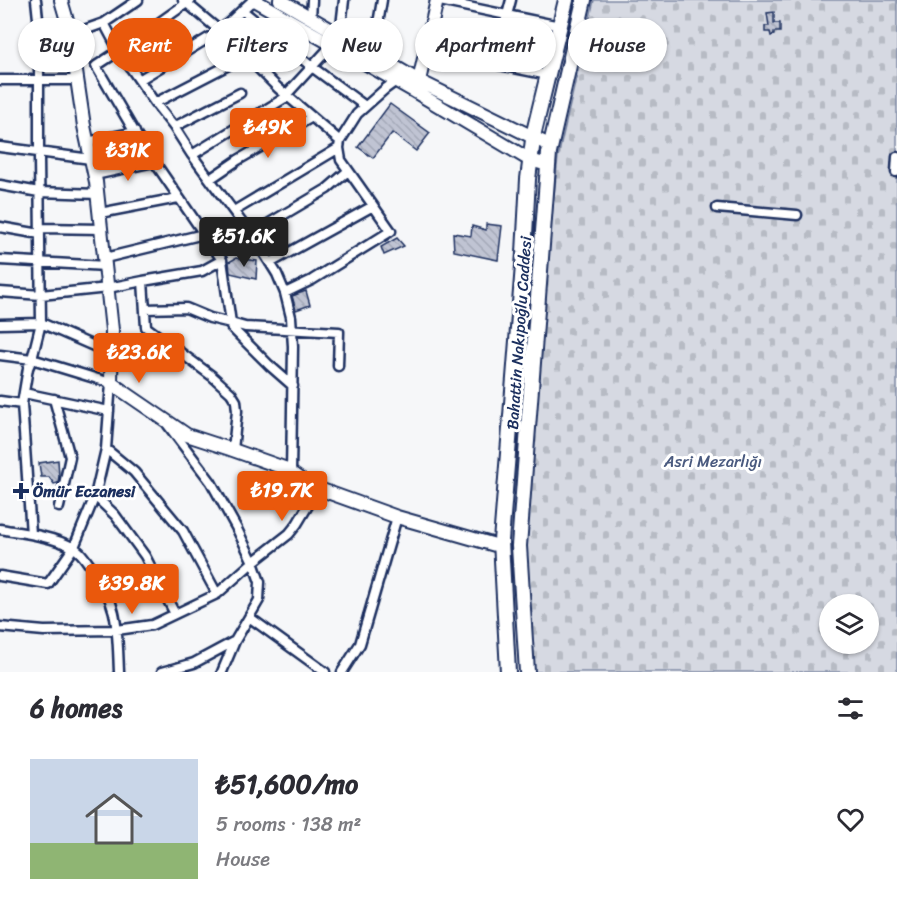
<!DOCTYPE html>
<meta charset="utf-8">
<style>
:root{--surface:#fff;--page:#f2f2f3;--text:#2b2b33;--muted:#7c7c81;--line:#e1e1e2;--accent:#ea580c}
body{margin:0;font-family:Sriracha,sans-serif;background:var(--page);color:var(--text);height:100vh;display:flex;flex-direction:column;font-size:22px;white-space:nowrap}
*{box-sizing:border-box;margin:0}
p{font-size:20px;color:var(--muted)}
.icon{flex:none;width:33px;height:33px;fill:none;stroke:currentColor;stroke-width:2;stroke-linecap:round;stroke-linejoin:round}
.map{position:relative;height:672px;overflow:hidden}
.details{display:flex;flex-direction:column;background:var(--surface);flex:1}
.details>*{flex:none}
.banner{position:absolute;left:18px;top:18px;width:861px;height:54px;display:flex;gap:12px}
.controls{position:absolute;left:819px;top:594px;display:grid;gap:12px}
.controls a{display:grid;place-items:center;width:60px;height:60px;border-radius:50%;background:var(--surface);box-shadow:0 2px 4px #0004;font-size:30px}
.price{position:absolute;translate:-50% -51px;padding:0 14px;border-radius:6px;background:var(--accent);color:#fff;font-size:20px;line-height:39px;filter:drop-shadow(0 2px 3px #0008)}
.price::after{content:'';position:absolute;left:50%;top:36px;width:18px;height:14px;margin-left:-9px;background:inherit;clip-path:polygon(0 0,100% 0,50% 100%)}
.price.active{background:#222;color:#fff}
ul{padding:0;list-style:none}
li{display:flex;align-items:center;gap:18px;height:150px;padding:0 30px}
li+li{border-top:2px solid var(--line)}
li span{display:grid;place-items:center;flex:none;width:168px;height:120px;border-radius:0px;color:#555}
li>.icon{margin-inline-start:auto}
span .icon{width:72px;height:72px;fill:#fffc;stroke-width:1}
li b{font-size:26px}
h2{display:flex;justify-content:space-between;align-items:center;height:72px;padding:0 30px;font-size:26px}
.chip{padding:0 21px;border-radius:27px;background:var(--surface);box-shadow:0 2px 4px #0004;font-size:21px;line-height:54px}
.chip.active{background:var(--accent);color:#fff}
.map>svg:first-child{display:block}
.cemetery{fill:url(#cemetery-stones);stroke:#7884a0;stroke-width:1.5;fill-rule:evenodd}
.building{fill:url(#building-back-hatch);stroke:#1b2f5e;stroke-width:1.5}
.lines{fill:none;stroke-linecap:round;stroke-linejoin:round}
.street-casing{stroke:#1b2f5e;stroke-width:13}
.secondary-casing{stroke:#1b2f5e;stroke-width:16}
.primary-casing{stroke:#1b2f5e;stroke-width:18}
.street{stroke:#fff;stroke-width:8}
.secondary{stroke:#fff;stroke-width:12}
.primary{stroke:#fff;stroke-width:14}
.poi-dot{fill:#1b2f5e;stroke:#fff;stroke-width:2}
.labels{text-anchor:middle;dominant-baseline:central;stroke-width:6;stroke-linejoin:round;paint-order:stroke}
.street-label{font-size:16px;fill:#1b2f5e;stroke:#fff}
.park-label{font-size:16px;fill:#4a5a7f;stroke:#fff}
.poi-label{font-size:16px;font-weight:bold;fill:#1b2f5e;stroke:#fff;text-anchor:start}
</style>
<div class="map">
<svg width="897" height="672" viewBox="0 0 897 672">
<defs>
<pattern id="cemetery-stones" width="16" height="16" patternUnits="userSpaceOnUse" patternTransform="scale(1.5)"><rect width="16" height="16" fill="#d6d9e2"/><path d="M2 7V4a2 2 0 0 1 4 0v3zM10 15v-3a2 2 0 0 1 4 0v3z" fill="#b7bbc4"/></pattern>
<pattern id="building-back-hatch" width="6" height="6" patternUnits="userSpaceOnUse" patternTransform="scale(1.5)"><rect width="6" height="6" fill="#c0c4d3"/><path d="M-1 5l2 2M0 0l6 6M5-1l2 2" fill="none" stroke="#a4a9b8"/></pattern>
</defs>
<rect width="100%" height="100%" fill="#f6f7f9"/>
<filter id="ink" filterUnits="userSpaceOnUse"><feTurbulence type="fractalNoise" baseFrequency=".0167" numOctaves="2"/><feDisplacementMap in="SourceGraphic" scale="12" xChannelSelector="R" yChannelSelector="G"/><feConvolveMatrix kernelMatrix="1 2 1 2 8 2 1 2 1" color-interpolation-filters="sRGB"/></filter>
<g filter="url(#ink)">
<path class="cemetery" d="M 594,0 L 897,0 L 897,672 L 528,672 L 522,541 L 538,349 L 558,157 ZM 830,604 L 868,604 L 868,644 L 830,644 Z"/>
<path class="building" d="M 774,12 L 774,23 L 780,23 L 780,32 L 774,32 L 774,35 L 771,36 L 770,32 L 765,32 L 765,26 L 769,26 L 767,13 Z
M 390,104 L 430,133 L 416,151 L 392,133 L 373,158 L 358,147 Z
M 486,224 L 502,226 L 498,260 L 454,251 L 453,233 L 471,236 L 472,226 L 486,230 Z
M 397,238 L 404,246 L 384,255 L 381,247 Z
M 236,258 L 257,261 L 256,279 L 230,273 L 229,262 Z
M 306,291 L 310,305 L 296,310 L 292,296 Z
M 58,460 L 59,476 L 58,483 L 54,484 L 49,477 L 41,477 L 39,463 Z"/>
<g class="lines">
<defs>
<path id="street" d="M 183,0 L 226,36 L 278,88 L 340,141 L 339,148 L 234,211
M 191,0 L 119,51 L 155,103 L 174,127 L 192,155 L 262,250 L 277,274 L 285,293 L 291,317 L 293,346 L 291,474
M 435,0 L 560,26
M 242,10 L 312,67 L 365,106
M 311,18 L 312,0
M 104,23 L 138,0
M 70,35 L 104,23 L 119,51 L 96,66 L 138,138 L 222,260 L 231,323 L 245,327 L 339,332 L 338,366
M 340,35 L 344,0
M 426,50 L 548,75
M 373,54 L 382,0
M 494,64 L 511,0
M 0,80 L 77,80
M 139,80 L 220,31 L 253,0
M 286,95 L 332,45
M 155,103 L 246,56
M 174,127 L 240,93
M 340,141 L 357,114 L 385,89 L 396,81
M 87,142 L 135,132
M 0,147 L 91,159
M 192,155 L 288,96
M 896,172 L 897,157
M 95,175 L 154,162
M 210,179 L 238,160 L 312,117
M 0,185 L 39,192 L 98,194
M 717,208 L 797,215
M 100,213 L 178,198
M 0,227 L 40,234
M 40,228 L 102,229
M 251,234 L 327,189 L 348,171
M 105,258 L 204,234
M 0,260 L 106,266
M 270,263 L 373,206
M 143,281 L 146,327 L 212,376 L 231,393 L 236,401 L 237,411 L 233,450
M 0,292 L 41,295 L 108,288 L 143,281 L 202,271 L 222,260
M 285,293 L 312,280 L 391,231 L 341,160 L 339,148
M 145,309 L 186,308 L 210,318 L 231,323 L 231,327 L 269,365 L 293,386
M 0,324 L 41,323 L 112,354
M 0,355 L 32,359 L 111,383 L 106,449 L 95,496 L 74,547 L 48,584 L 0,576
M 24,393 L 109,411
M 54,399 L 70,457 L 59,507
M 0,401 L 22,404
M 106,449 L 134,472 L 183,531 L 217,594
M 95,496 L 115,515 L 145,556 L 175,614
M 0,529 C 23,533 52,536 72,547 C 80,550 86,560 91,567 C 119,604 117,627 119,672
M 31,534 L 22,404 L 28,368 L 32,359 L 41,323 L 39,158 L 39,28 L 36,0
M 249,617 L 325,672
M 0,627 L 44,631 L 117,630 L 152,625 L 217,594 L 253,562 L 289,534 L 297,524 L 318,489
M 162,672 L 194,663 L 235,641 L 259,600 L 260,582 L 253,562 L 237,529 L 211,482 L 168,425
M 222,672 L 235,641
M 342,672 L 360,644 L 397,517"/>
<path id="secondary" d="M 61,0 L 70,31 L 84,126 L 96,182 L 112,330 L 111,383 L 187,435 L 230,449 L 284,468 L 308,485 L 397,517 L 502,547
M 254,0 L 414,91 L 530,160 L 548,165
M 280,0 L 419,81 L 551,146
M 419,81 L 437,0"/>
<path id="primary" d="M 508,672 L 501,541 L 524,253 L 528,179 L 534,132 L 566,0
M 527,672 L 519,546 L 549,153 L 584,0"/>
</defs>
<use href="#street" class="street-casing"/>
<use href="#secondary" class="secondary-casing"/>
<use href="#primary" class="primary-casing"/>
<use href="#street" class="street"/>
<use href="#secondary" class="secondary"/>
<use href="#primary" class="primary"/>
</g>
</g>
<path class="poi-dot" d="M18 482h6v6h6v6h-6v6h-6v-6h-6v-6h6z"/>
<g class="labels">
<g class="street-label">
<text transform="translate(519 333) rotate(-86)">Bahattin Nakıpoğlu Caddesi</text>
</g>
<g class="park-label">
<text x="713" y="461">Asri Mezarlığı</text>
</g>
<g class="poi-label">
<text x="33" y="491">Ömür Eczanesi</text>
</g>
</g>
</svg>
<div class="controls">
<a><svg class="icon" aria-label="layers" viewBox="0 0 24 24"><path d="M12 4l9 5-9 5-9-5zM3 14l9 5 9-5"/></svg></a>
</div>
<b class="price" style="left:268px;top:159px">₺49K</b>
<b class="price" style="left:128px;top:182px">₺31K</b>
<b class="price active" style="left:244px;top:268px">₺51.6K</b>
<b class="price" style="left:139px;top:384px">₺23.6K</b>
<b class="price" style="left:282px;top:522px">₺19.7K</b>
<b class="price" style="left:132px;top:615px">₺39.8K</b>
<div class="banner">
<a class="chip">Buy</a>
<a class="chip active">Rent</a>
<a class="chip">Filters</a>
<a class="chip">New</a>
<a class="chip">Apartment</a>
<a class="chip">House</a>
</div>
</div>
<section class="details">
<h2>6 homes<svg class="icon" aria-label="filters" viewBox="0 0 24 24"><path d="M4 7h16M4 17h16"/><circle cx="9" cy="7" r="2"/><circle cx="15" cy="17" r="2"/></svg></h2>
<ul>
<li><span style="background:linear-gradient(#c9d6e8 70%,#8fb573 0)"><svg class="icon" aria-label="home" viewBox="0 0 24 24"><path d="M3 11l9-7 9 7M6 9v11h12V9"/></svg></span><div><b>₺51,600/mo</b><p>5 rooms · 138 m²</p><p>House</p></div><svg class="icon" aria-label="heart" viewBox="0 0 24 24"><path d="M12 20l-8-8c-3-5 5-10 8-4 3-6 11-1 8 4z"/></svg></li>
</ul>
</section>
